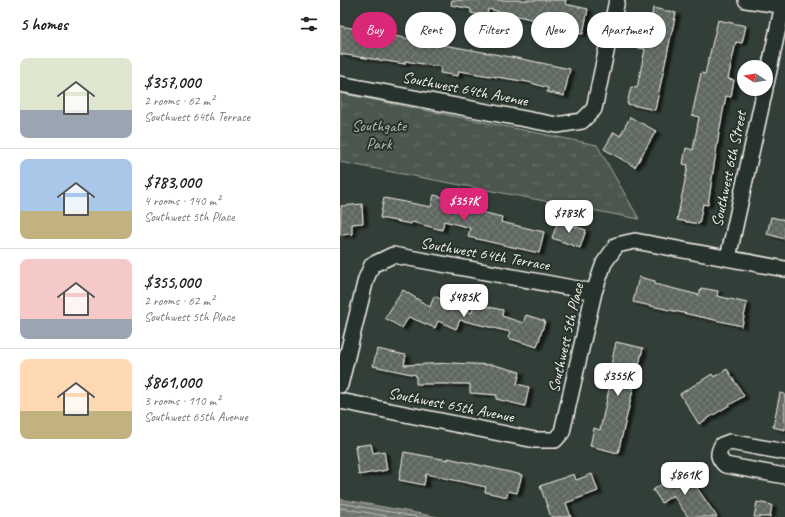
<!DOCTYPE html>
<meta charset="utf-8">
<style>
:root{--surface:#fff;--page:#f2f2f2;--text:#202124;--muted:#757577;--line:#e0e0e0;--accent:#db2777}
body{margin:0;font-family:Caveat,sans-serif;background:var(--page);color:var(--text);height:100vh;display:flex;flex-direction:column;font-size:15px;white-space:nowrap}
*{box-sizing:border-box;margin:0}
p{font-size:13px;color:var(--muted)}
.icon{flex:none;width:22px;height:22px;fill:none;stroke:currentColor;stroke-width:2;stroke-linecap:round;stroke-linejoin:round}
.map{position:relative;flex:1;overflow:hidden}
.details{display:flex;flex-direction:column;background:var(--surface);width:340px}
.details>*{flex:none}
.guide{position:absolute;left:12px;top:12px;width:373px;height:36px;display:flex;gap:8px}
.needle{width:26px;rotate:282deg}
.buttons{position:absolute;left:397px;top:60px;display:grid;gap:8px}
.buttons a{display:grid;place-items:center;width:36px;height:36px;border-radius:50%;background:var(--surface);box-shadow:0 2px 6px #0003;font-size:20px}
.price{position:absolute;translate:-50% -34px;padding:0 9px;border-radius:8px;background:#fff;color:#222;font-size:13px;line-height:26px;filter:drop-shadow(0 1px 2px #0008)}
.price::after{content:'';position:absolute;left:50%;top:24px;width:12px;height:9px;margin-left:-6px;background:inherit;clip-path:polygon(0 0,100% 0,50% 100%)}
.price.on{background:var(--accent);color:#fff}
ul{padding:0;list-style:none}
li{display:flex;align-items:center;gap:12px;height:100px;padding:0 20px}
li+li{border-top:1px solid var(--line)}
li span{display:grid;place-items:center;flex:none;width:112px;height:80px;border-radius:8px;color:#555}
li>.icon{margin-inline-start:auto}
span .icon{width:48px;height:48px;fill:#fffc;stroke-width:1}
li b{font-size:17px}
h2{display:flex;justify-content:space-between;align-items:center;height:48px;padding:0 20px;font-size:17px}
.tag{padding:0 14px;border-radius:18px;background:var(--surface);box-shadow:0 2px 6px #0003;font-size:14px;line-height:36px}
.tag.on{background:var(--accent);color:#fff}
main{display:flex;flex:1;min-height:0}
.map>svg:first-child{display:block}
.park{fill:url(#park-tufts);stroke:#a0a49c}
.water{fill:url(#water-waves);stroke:#a6a9a1}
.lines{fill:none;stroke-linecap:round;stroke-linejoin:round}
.shore{stroke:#c0c1b9;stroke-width:1}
.building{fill:url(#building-cross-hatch);stroke:#f4f1e8;filter:url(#shadow)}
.minor-casing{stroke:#f4f1e8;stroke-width:18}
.minor{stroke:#26332d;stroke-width:15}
.labels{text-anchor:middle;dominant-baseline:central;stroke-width:4;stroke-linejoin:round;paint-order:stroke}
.street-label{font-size:16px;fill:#f4f1e8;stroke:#26332d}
.park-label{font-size:16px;fill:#b9bbb2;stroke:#26332d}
</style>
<main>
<section class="details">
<h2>5 homes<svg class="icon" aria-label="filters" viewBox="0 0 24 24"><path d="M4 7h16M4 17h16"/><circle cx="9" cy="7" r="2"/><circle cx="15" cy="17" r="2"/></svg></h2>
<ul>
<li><span style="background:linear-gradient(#dfe7d0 65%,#9aa5b1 0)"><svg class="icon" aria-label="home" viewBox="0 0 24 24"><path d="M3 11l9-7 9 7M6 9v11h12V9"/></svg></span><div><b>$357,000</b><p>2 rooms · 62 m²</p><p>Southwest 64th Terrace</p></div></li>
<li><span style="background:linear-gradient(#a9c7e8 65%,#c2b280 0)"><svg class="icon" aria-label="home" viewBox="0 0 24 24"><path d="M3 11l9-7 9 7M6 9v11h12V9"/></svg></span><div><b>$783,000</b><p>4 rooms · 140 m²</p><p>Southwest 5th Place</p></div></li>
<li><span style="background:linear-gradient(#f6c9c9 75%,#9aa5b1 0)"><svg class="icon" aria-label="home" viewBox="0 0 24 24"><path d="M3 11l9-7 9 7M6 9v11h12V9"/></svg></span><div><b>$355,000</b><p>2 rooms · 62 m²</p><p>Southwest 5th Place</p></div></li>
<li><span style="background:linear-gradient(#ffd9b3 65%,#c2b280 0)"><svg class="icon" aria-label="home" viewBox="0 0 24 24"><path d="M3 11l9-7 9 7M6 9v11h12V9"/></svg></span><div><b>$861,000</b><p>3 rooms · 110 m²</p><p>Southwest 65th Avenue</p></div></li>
</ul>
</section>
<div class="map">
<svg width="445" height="517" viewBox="0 0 445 517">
<defs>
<pattern id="park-tufts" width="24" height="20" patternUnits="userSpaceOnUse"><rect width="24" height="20" fill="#4c564f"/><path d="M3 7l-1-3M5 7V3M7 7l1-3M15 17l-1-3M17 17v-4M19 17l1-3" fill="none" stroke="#666f68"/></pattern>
<pattern id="water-waves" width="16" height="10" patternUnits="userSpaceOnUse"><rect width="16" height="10" fill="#727972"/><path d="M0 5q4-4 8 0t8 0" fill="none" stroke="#60635e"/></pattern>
<pattern id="building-cross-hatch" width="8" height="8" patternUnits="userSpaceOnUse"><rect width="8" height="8" fill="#5f6861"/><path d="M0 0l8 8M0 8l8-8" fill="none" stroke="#777e78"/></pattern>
<filter id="shadow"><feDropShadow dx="4.5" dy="2.5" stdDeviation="1" flood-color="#0009"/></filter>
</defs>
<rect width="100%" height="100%" fill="#323e38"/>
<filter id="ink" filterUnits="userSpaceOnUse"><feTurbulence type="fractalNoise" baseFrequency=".025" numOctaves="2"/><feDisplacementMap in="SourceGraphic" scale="8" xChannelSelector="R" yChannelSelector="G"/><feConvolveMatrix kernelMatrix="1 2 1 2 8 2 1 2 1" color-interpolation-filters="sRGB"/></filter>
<g filter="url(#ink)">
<path class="park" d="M 0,93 L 257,145 L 299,219 L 0,162 Z"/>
<path class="water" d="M 0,499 L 98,517 L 0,517 Z"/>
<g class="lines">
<path class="shore" d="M 0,503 L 78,517
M 0,508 L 53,517"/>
</g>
<path class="building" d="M 112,0 L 226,0 L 225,4 L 248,9 L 243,34 L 228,32 L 229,28 L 148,9 L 147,16 L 131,13 L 131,9 L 111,5 Z
M 313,8 L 336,13 L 315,110 L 287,104 L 291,87 L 297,88 L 305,49 L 298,48 L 302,30 L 309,31 Z
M 378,20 L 406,26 L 402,43 L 396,42 L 388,79 L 394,80 L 391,97 L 386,96 L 379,133 L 368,205 L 363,204 L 359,224 L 337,220 L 348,165 L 343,164 L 346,148 L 353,150 L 359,117 L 352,115 L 361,73 L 365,74 Z
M 0,26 L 17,29 L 16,34 L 53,41 L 54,36 L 182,59 L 230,69 L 224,96 L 207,92 L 208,88 L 188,82 L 119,71 L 118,76 L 100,73 L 101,67 L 65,61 L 65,64 L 0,54 Z
M 290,117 L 316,131 L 295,167 L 264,149 L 274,132 L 280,136 Z
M 94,195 L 122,202 L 121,207 L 162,217 L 161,222 L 204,232 L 199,253 L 128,237 L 130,228 L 104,221 L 102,230 L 72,222 L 71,224 L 40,218 L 44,198 L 91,207 Z
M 22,204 L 23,223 L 12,224 L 12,234 L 0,235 L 1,206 Z
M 431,217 L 445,220 L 445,239 L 427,234 Z
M 218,221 L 246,230 L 240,248 L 212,238 Z
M 299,277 L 315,281 L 315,284 L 359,295 L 361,288 L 378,291 L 377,296 L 407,303 L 402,326 L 293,302 Z
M 63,290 L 90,307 L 94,296 L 132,313 L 134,304 L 163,310 L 162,316 L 183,323 L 186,315 L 205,321 L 197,347 L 168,338 L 170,332 L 120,320 L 116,329 L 98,321 L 95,328 L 69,317 L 62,328 L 45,318 Z
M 276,342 L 303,348 L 278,453 L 250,446 L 254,428 L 260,430 L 269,389 L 266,388 Z
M 37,349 L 66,355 L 64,365 L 112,363 L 154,365 L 180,372 L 177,384 L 189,387 L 185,406 L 156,399 L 157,395 L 130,393 L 130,384 L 76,384 L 76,375 L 33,366 Z
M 387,369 L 404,396 L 359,424 L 340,394 L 372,374 L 374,377 Z
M 440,393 L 445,394 L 445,430 L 433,427 Z
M 31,444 L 33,453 L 44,451 L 47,470 L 19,475 L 15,446 Z
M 64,452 L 108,460 L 108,458 L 182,475 L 177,493 L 168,491 L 167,497 L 145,492 L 146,487 L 86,474 L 84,485 L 59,480 Z
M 344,469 L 377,517 L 348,517 L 333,495 L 322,503 L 313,490 Z
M 234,474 L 236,480 L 252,474 L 258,491 L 226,503 L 231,517 L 211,517 L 200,486 Z
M 417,502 L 432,505 L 430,517 L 414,517 Z"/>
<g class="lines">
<defs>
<path id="minor" d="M 406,0 L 445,6
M 0,84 L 217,125 L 242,121 L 254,109 L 277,0
M 426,84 L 444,0
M 388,258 L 425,89
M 0,385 L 26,279 L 32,265 L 53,255 L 254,292
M 0,401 L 195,440 L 215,440 L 222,432 L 254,292 L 264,263 L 277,245 L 295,241 L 445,269
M 445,452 L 390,442 L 382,445 C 377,454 378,458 385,465 L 445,476"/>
</defs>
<use href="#minor" class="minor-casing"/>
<use href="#minor" class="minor"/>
</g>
</g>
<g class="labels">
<g class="street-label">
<text transform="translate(125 89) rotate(11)">Southwest 64th Avenue</text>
<text transform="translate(389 169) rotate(-78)">Southwest 6th Street</text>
<text transform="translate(145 254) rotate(10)">Southwest 64th Terrace</text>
<text transform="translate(226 338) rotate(-77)">Southwest 5th Place</text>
<text transform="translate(111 405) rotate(11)">Southwest 65th Avenue</text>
</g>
<g class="park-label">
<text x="39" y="126">Southgate<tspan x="39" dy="18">Park</tspan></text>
</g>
</g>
</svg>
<div class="buttons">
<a><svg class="needle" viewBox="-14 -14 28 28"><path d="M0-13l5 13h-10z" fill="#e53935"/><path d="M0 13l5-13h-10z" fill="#757577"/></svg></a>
</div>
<b class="price on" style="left:124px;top:222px">$357K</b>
<b class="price" style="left:229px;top:234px">$783K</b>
<b class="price" style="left:124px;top:318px">$485K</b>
<b class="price" style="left:278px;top:397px">$355K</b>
<b class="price" style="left:345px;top:496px">$861K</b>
<div class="guide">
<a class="tag on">Buy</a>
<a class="tag">Rent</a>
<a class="tag">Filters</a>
<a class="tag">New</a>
<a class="tag">Apartment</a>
</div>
</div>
</main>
